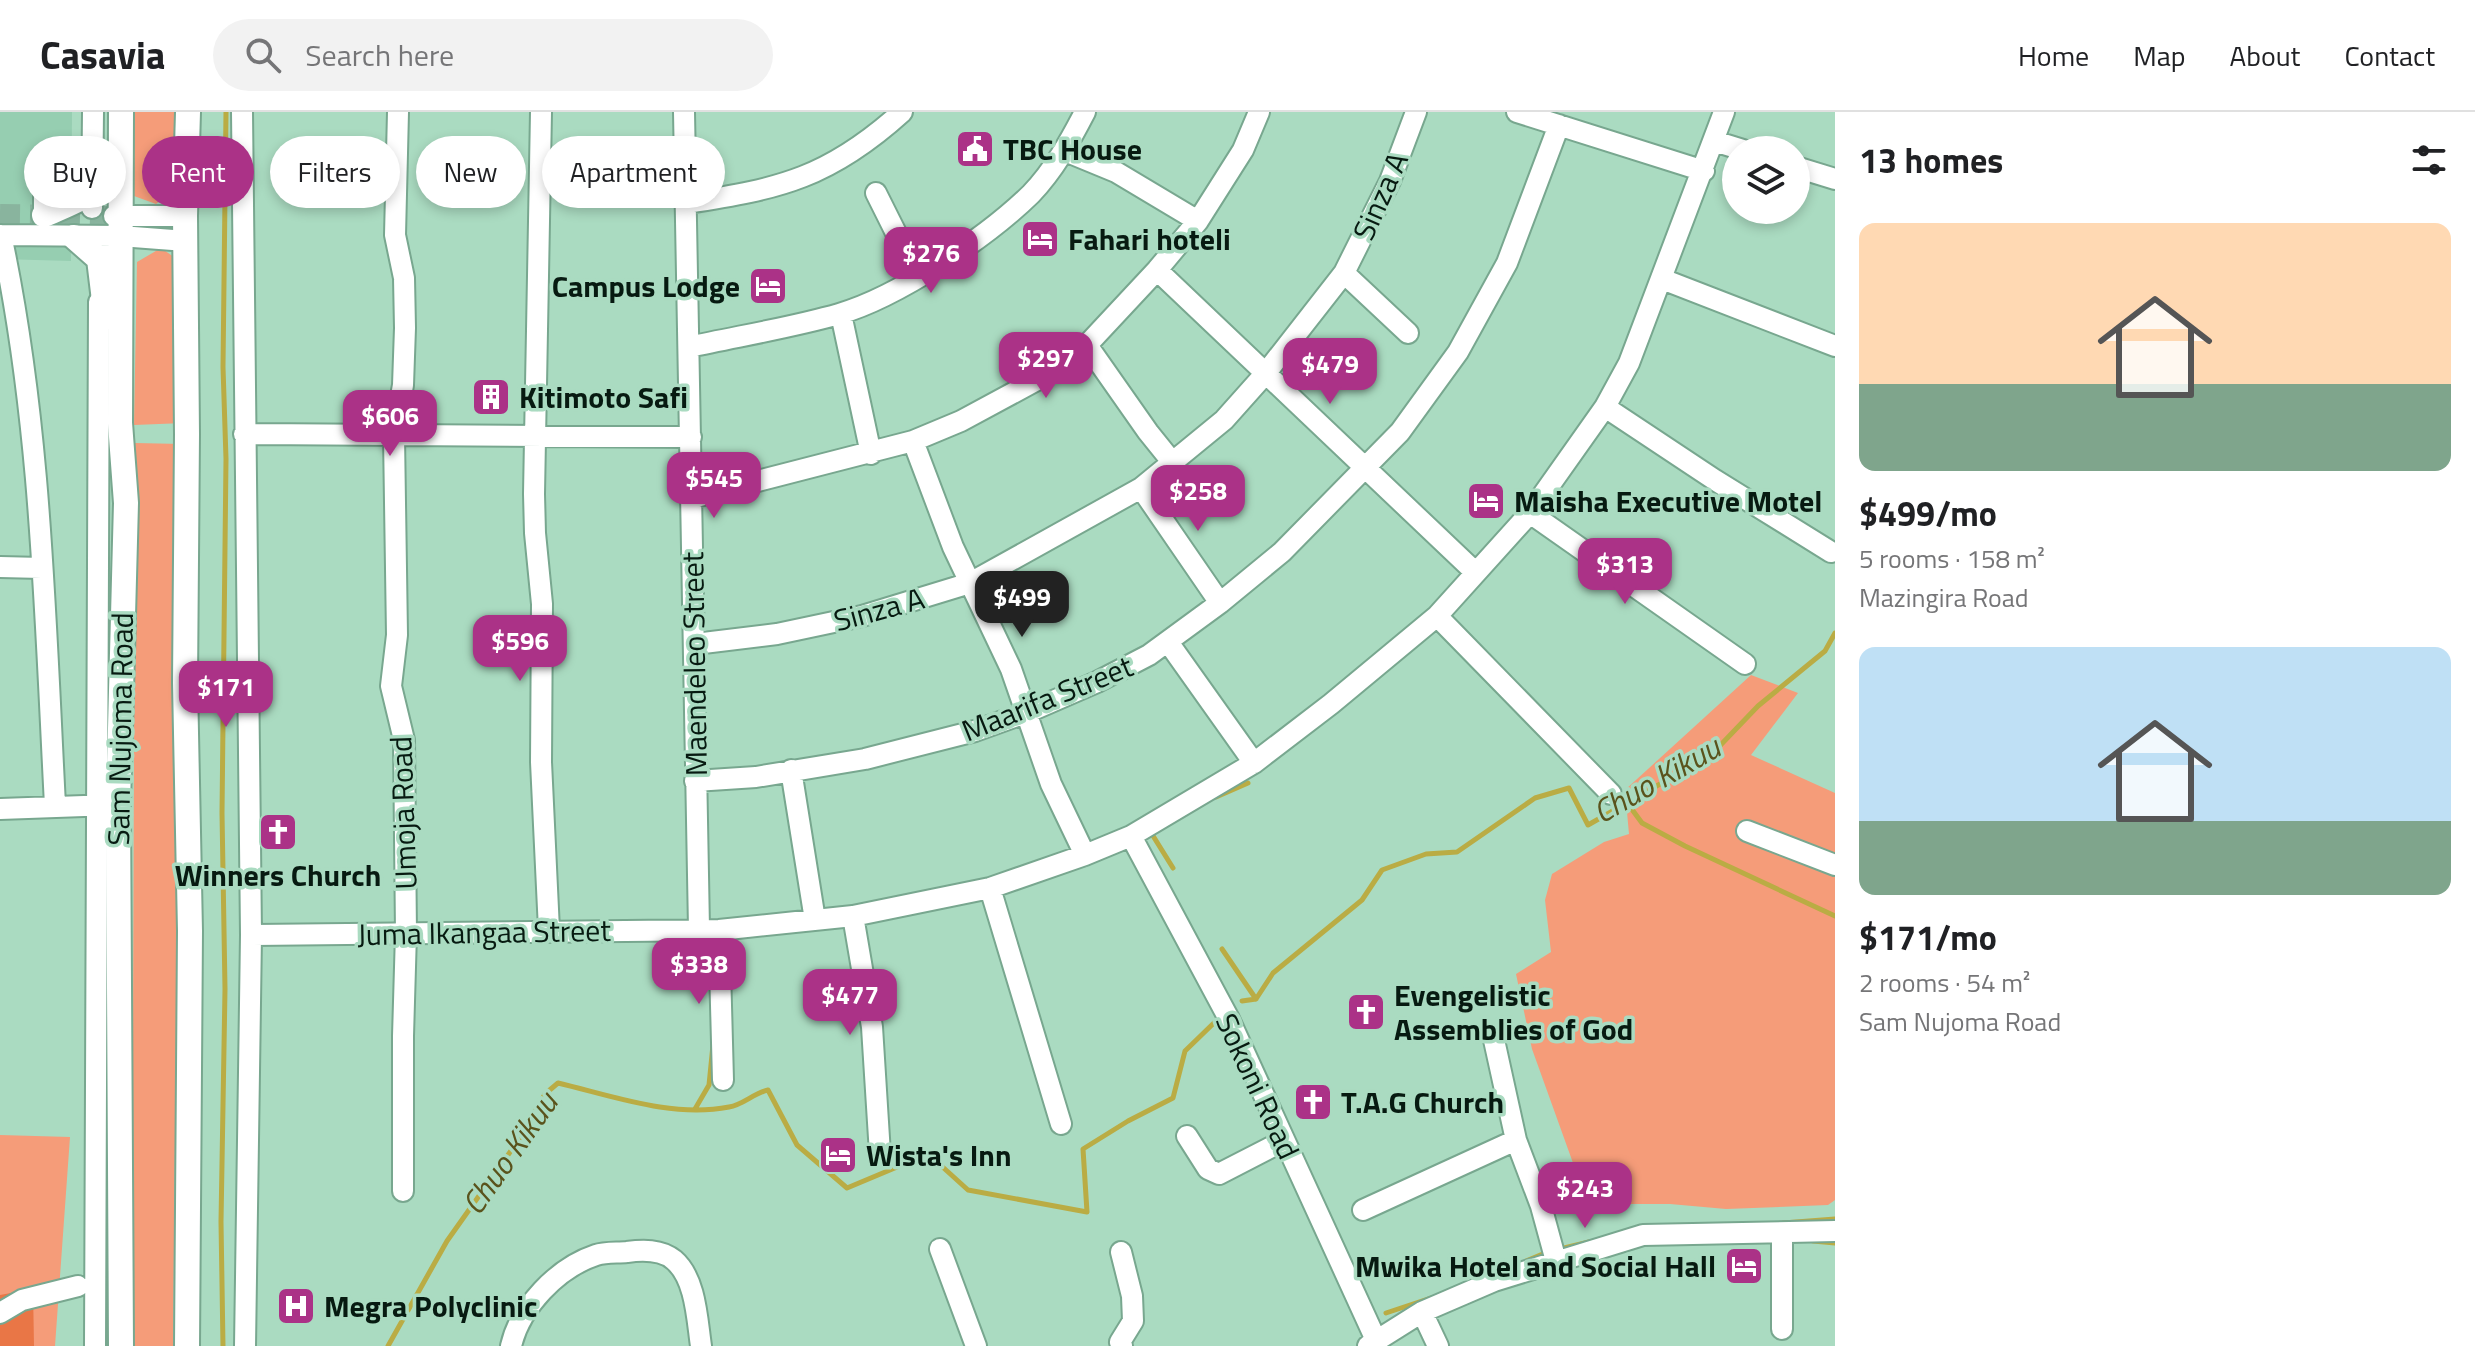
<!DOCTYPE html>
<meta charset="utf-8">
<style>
:root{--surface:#fff;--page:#f2f2f2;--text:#202124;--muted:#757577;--line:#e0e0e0;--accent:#ab3287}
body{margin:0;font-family:"Titillium Web",sans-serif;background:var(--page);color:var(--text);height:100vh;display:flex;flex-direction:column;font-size:30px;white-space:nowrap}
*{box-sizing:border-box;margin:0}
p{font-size:26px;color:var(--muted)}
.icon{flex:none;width:44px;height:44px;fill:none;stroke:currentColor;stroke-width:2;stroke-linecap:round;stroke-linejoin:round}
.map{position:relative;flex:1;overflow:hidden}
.panel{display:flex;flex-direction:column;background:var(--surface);width:640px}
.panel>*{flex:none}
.banner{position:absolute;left:24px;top:24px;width:760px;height:72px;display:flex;gap:16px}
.tools{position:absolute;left:1722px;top:24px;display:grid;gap:16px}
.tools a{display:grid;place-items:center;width:88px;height:88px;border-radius:50%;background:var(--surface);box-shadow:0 4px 12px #0003;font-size:40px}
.price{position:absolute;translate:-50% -68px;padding:0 18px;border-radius:16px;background:var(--accent);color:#fff;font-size:26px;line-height:52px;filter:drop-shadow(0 2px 4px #0008)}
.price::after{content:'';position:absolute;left:50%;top:48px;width:24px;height:18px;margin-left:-12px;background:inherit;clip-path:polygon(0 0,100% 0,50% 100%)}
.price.on{background:#222;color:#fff}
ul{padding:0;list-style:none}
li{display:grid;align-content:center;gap:16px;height:424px;padding:0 24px}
li span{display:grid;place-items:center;height:248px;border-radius:16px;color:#555}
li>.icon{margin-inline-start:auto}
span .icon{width:144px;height:144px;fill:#fffc;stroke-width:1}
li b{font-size:34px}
h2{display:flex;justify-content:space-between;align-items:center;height:96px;padding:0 24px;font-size:34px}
.chip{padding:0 28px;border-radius:36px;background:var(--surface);box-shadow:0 4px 12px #0003;font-size:28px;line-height:72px}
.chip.on{background:var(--accent);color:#fff}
header{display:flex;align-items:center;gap:48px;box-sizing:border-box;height:112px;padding:0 40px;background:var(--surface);border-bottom:2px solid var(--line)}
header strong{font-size:38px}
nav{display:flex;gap:44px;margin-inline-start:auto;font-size:28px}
.search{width:560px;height:72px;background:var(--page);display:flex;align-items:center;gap:20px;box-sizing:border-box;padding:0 28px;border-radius:44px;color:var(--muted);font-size:30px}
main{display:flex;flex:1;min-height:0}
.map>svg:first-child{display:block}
.built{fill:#96ceb1}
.green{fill:#f59c79}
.forest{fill:#e97646}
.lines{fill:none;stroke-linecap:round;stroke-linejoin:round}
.stream{stroke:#baac44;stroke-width:5}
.minor-tunnel{stroke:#89b49e;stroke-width:20;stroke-dasharray:20 10;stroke-linecap:butt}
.minor-casing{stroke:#78a78f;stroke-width:24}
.major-casing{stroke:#78a78f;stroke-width:28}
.minor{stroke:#fff;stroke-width:20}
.major{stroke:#fff;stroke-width:24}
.labels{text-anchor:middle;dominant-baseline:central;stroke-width:7;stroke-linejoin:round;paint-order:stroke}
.poi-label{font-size:30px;font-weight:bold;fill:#071a11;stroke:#aadbc1;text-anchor:start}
.street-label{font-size:30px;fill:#071a11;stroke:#aadbc1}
.water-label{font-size:32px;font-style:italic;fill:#5a531c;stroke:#aadbc1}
</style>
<header>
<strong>Casavia</strong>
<div class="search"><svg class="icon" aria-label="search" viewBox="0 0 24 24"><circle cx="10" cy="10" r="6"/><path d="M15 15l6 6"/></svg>Search here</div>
<nav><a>Home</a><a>Map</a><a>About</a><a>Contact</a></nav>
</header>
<main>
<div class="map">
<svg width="1835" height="1234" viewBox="0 0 1835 1234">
<rect width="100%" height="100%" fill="#aadbc1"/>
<path class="built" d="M 0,0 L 72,0 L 71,149 L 0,147 Z"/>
<path class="green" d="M 134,0 L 177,0 L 175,78 L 156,92 L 134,84 Z
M 161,136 L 181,150 L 184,311 L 134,313 L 137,150 Z
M 135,331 L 182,332 L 173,1234 L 132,1234 Z
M 1751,563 L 1798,581 L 1751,643 L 1835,681 L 1835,1088 L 1828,1093 L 1726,1097 L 1670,1092 L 1609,1092 L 1598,1069 L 1582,1076 L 1532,937 L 1516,862 L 1551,840 L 1545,788 L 1552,762 L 1604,730 L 1629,722 L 1625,678 Z
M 0,1023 L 70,1025 L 55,1234 L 0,1234 Z"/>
<path class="forest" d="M 33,1177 L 34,1234 L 0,1234 L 0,1183 Z"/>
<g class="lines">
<path class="stream" d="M 1216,685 L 1248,671
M 1628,692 L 1642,711 L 1685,734 L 1835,804
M 1150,719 L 1173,756
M 1222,837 L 1256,887
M 1242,889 L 1256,887 L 1273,861 L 1362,788 L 1382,758 L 1426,742 L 1457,740 L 1535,686 L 1569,676 L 1588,713 L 1711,643 L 1758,594 L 1825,539 L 1835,521
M 695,997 L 709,973 L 713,933
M 1783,1111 L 1835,1107
M 1813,1129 L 1835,1131
M 1560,1137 L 1589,1130
M 1526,1149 L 1550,1139
M 1386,1201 L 1431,1186
M 223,1234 L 221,1110 L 225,877 L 222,701 L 226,347 L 223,255 L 226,0
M 388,1234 L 447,1129 L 520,1026 L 545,982 L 558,971 C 613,984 672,1006 729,995 C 743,993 754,981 768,978 L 797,1033 L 847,1076 L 909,1050 L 936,1049 L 968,1078 L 1087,1100 L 1083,1037 L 1128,1009 L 1173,986 L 1185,939 L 1218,907"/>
<path class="minor-tunnel" d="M 0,102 L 114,104"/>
<defs>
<path id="minor" d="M 242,0 L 251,823 L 245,1234
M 398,0 L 395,123 L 404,166 L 405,216 L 403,273 L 394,324 L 397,523 L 391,574 L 404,628 L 406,821 L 403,924 L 403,1079
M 541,0 L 534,382 L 535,421 L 542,492 L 541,650 L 549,818
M 684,0 L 699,817
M 1517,0 L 1704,59
M 1714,29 L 1743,38
M 1065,39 L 1116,60 L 1198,109
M 1796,55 L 1835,67
M 876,81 L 918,165
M 687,91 C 781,77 830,65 902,0
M 92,96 L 93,0
M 44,103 L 44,58
M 114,104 L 185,104
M 0,123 L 120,124 L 186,129
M 1,123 C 41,310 45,503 55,693
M 99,158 L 100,124
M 1157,158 L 1475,460
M 1344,161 L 1408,221
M 1662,167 L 1835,234
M 841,202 L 871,342
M 1087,233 L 1148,320 L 1173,351
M 689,235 C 739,224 790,216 839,202 C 898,185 987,125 1031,82 C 1054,58 1070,29 1085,0
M 1605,295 L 1715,368 L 1831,440
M 244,322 L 691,325
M 913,329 L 953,435 L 1011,557 L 1051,672 L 1085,743
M 1141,376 L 1220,491
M 692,386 L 913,329 L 961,309 L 1037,268 L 1068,248 L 1087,233 L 1157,158 L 1198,109 L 1243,38 L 1259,0
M 1530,401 L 1745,552
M 0,455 L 42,456
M 1437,504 L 1611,682
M 1168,530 L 1254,651
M 695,532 L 777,522 L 862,504 L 970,471 L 1141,376 L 1224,308 L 1265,262 L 1344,161 L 1390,69 L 1416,0
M 791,658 L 815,808
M 695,669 L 756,665 L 865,647 L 975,619 L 1028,600 L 1097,570 L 1149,543 L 1220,491 L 1282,440 L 1400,320 L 1458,240 L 1507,151 L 1559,13
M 0,697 L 112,693
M 1747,719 L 1835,753
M 1131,724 L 1229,907 L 1376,1228
M 990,776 L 1061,1012
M 853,804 L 872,915 L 880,1042
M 719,818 L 723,968
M 251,823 L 719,818 L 853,804 L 990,776 L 1085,743 L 1131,724 L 1254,651 L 1331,592 L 1437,504 L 1530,401 L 1605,295 L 1629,251 L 1724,0
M 1494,928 L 1516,1028 L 1541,1094 L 1556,1149
M 1187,1024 L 1208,1057 L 1219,1062 L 1283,1029
M 1363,1098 L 1516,1028
M 940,1137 L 976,1234
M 1121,1140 L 1132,1184 L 1133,1209 L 1120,1230 L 1122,1234
M 1422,1200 L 1438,1234
M 0,1201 L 22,1188 L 78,1174
M 1782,1217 L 1782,1121
M 95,1234 L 99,190
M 511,1234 C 520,1195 557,1156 596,1143 C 605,1140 617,1141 627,1140 C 642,1138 661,1137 674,1148 C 696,1167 697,1207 701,1234
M 1368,1234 L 1422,1200 L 1494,1169 L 1643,1123 L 1835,1119"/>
<path id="major" d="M 121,0 L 120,311 L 126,391 L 118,692 L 121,1234
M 44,103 C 82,87 97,83 120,48
M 74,125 L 99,147 L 106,205
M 187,1234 L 190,819 L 185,571 L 187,322 L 185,104 L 188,0"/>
</defs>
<use href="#minor" class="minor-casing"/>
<use href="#major" class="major-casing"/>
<use href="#minor" class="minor"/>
<use href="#major" class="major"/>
</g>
<defs>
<symbol id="civic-square" viewBox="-11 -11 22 22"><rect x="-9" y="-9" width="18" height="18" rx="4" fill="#ab3287" stroke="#aadbc1"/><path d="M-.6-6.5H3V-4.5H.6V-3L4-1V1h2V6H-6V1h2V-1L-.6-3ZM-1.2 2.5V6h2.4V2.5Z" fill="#fff"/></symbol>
<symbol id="hotel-square" viewBox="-11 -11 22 22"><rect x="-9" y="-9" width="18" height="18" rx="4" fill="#ab3287" stroke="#aadbc1"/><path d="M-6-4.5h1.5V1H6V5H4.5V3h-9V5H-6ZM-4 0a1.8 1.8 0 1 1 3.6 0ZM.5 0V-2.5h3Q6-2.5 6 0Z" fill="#fff"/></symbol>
<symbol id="building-square" viewBox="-11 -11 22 22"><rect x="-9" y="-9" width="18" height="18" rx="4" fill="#ab3287" stroke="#aadbc1"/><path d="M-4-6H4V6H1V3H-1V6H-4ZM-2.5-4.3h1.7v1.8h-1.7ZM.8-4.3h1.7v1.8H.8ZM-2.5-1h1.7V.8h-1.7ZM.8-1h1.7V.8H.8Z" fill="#fff"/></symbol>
<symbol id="church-square" viewBox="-11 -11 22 22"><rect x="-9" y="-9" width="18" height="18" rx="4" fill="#ab3287" stroke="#aadbc1"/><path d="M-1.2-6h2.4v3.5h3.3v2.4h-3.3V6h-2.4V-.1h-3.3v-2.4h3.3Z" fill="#fff"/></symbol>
<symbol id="hospital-square" viewBox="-11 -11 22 22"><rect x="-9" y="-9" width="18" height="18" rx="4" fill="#ab3287" stroke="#aadbc1"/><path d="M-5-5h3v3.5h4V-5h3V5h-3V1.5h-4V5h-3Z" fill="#fff"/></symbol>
</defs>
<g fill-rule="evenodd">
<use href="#civic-square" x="953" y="15" width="44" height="44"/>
<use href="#hotel-square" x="1018" y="105" width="44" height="44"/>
<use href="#hotel-square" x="746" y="152" width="44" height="44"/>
<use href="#building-square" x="469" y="263" width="44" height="44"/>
<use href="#hotel-square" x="1464" y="367" width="44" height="44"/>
<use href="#church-square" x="256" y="698" width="44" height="44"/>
<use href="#church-square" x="1344" y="878" width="44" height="44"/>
<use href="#church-square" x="1291" y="968" width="44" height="44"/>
<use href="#hotel-square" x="816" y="1021" width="44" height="44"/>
<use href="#hotel-square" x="1722" y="1132" width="44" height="44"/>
<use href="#hospital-square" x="274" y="1172" width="44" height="44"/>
</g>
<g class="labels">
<g class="poi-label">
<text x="1003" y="37">TBC House</text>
<text x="1068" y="127">Fahari hoteli</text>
<text x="740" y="174" text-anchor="end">Campus Lodge</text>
<text x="519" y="285">Kitimoto Safi</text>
<text x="1514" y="389">Maisha Executive Motel</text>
<text x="278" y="763" text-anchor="middle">Winners Church</text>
<text x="1394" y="883">Evengelistic<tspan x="1394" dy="34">Assemblies of God</tspan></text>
<text x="1341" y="990">T.A.G Church</text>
<text x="866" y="1043">Wista's Inn</text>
<text x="1716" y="1154" text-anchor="end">Mwika Hotel and Social Hall</text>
<text x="324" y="1194">Megra Polyclinic</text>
</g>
<g class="street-label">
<text transform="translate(1380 84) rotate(-66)">Sinza A</text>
<text transform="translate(879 497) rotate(-15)">Sinza A</text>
<text transform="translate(694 552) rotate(-91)">Maendeleo Street</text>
<text transform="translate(1047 586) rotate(-22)">Maarifa Street</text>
<text transform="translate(120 617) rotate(-89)">Sam Nujoma Road</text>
<text transform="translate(403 701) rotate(-92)">Umoja Road</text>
<text transform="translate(484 820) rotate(-1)">Juma Ikangaa Street</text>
<text transform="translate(1258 974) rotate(65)">Sokoni Road</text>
</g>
<g class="water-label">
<text transform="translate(1656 667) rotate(-30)">Chuo Kikuu</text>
<text transform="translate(509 1041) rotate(-55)">Chuo Kikuu</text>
</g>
</g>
</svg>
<div class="tools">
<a><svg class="icon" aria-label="layers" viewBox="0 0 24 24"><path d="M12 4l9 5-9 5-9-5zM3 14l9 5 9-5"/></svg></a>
</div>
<b class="price" style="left:931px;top:183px">$276</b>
<b class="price" style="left:1046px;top:288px">$297</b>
<b class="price" style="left:1330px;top:294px">$479</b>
<b class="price" style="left:390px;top:346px">$606</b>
<b class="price" style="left:714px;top:408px">$545</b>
<b class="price" style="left:1198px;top:421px">$258</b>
<b class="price" style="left:1625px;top:494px">$313</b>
<b class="price on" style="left:1022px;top:527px">$499</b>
<b class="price" style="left:520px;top:571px">$596</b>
<b class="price" style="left:226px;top:617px">$171</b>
<b class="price" style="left:699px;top:894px">$338</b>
<b class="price" style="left:850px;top:925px">$477</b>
<b class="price" style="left:1585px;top:1118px">$243</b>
<div class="banner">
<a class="chip">Buy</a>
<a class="chip on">Rent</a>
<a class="chip">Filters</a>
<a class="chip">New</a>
<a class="chip">Apartment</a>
</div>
</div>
<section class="panel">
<h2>13 homes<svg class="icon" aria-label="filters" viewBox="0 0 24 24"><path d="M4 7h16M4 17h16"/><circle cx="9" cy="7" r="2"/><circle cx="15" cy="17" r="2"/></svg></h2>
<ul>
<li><span style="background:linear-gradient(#ffd9b3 65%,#7fa58c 0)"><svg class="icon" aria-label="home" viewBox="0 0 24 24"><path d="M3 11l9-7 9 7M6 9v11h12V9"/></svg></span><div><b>$499/mo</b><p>5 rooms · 158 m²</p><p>Mazingira Road</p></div></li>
<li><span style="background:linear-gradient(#bfe0f5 70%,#7fa58c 0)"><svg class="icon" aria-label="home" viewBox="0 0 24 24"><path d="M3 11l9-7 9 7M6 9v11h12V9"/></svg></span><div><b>$171/mo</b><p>2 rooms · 54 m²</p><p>Sam Nujoma Road</p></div></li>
</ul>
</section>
</main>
